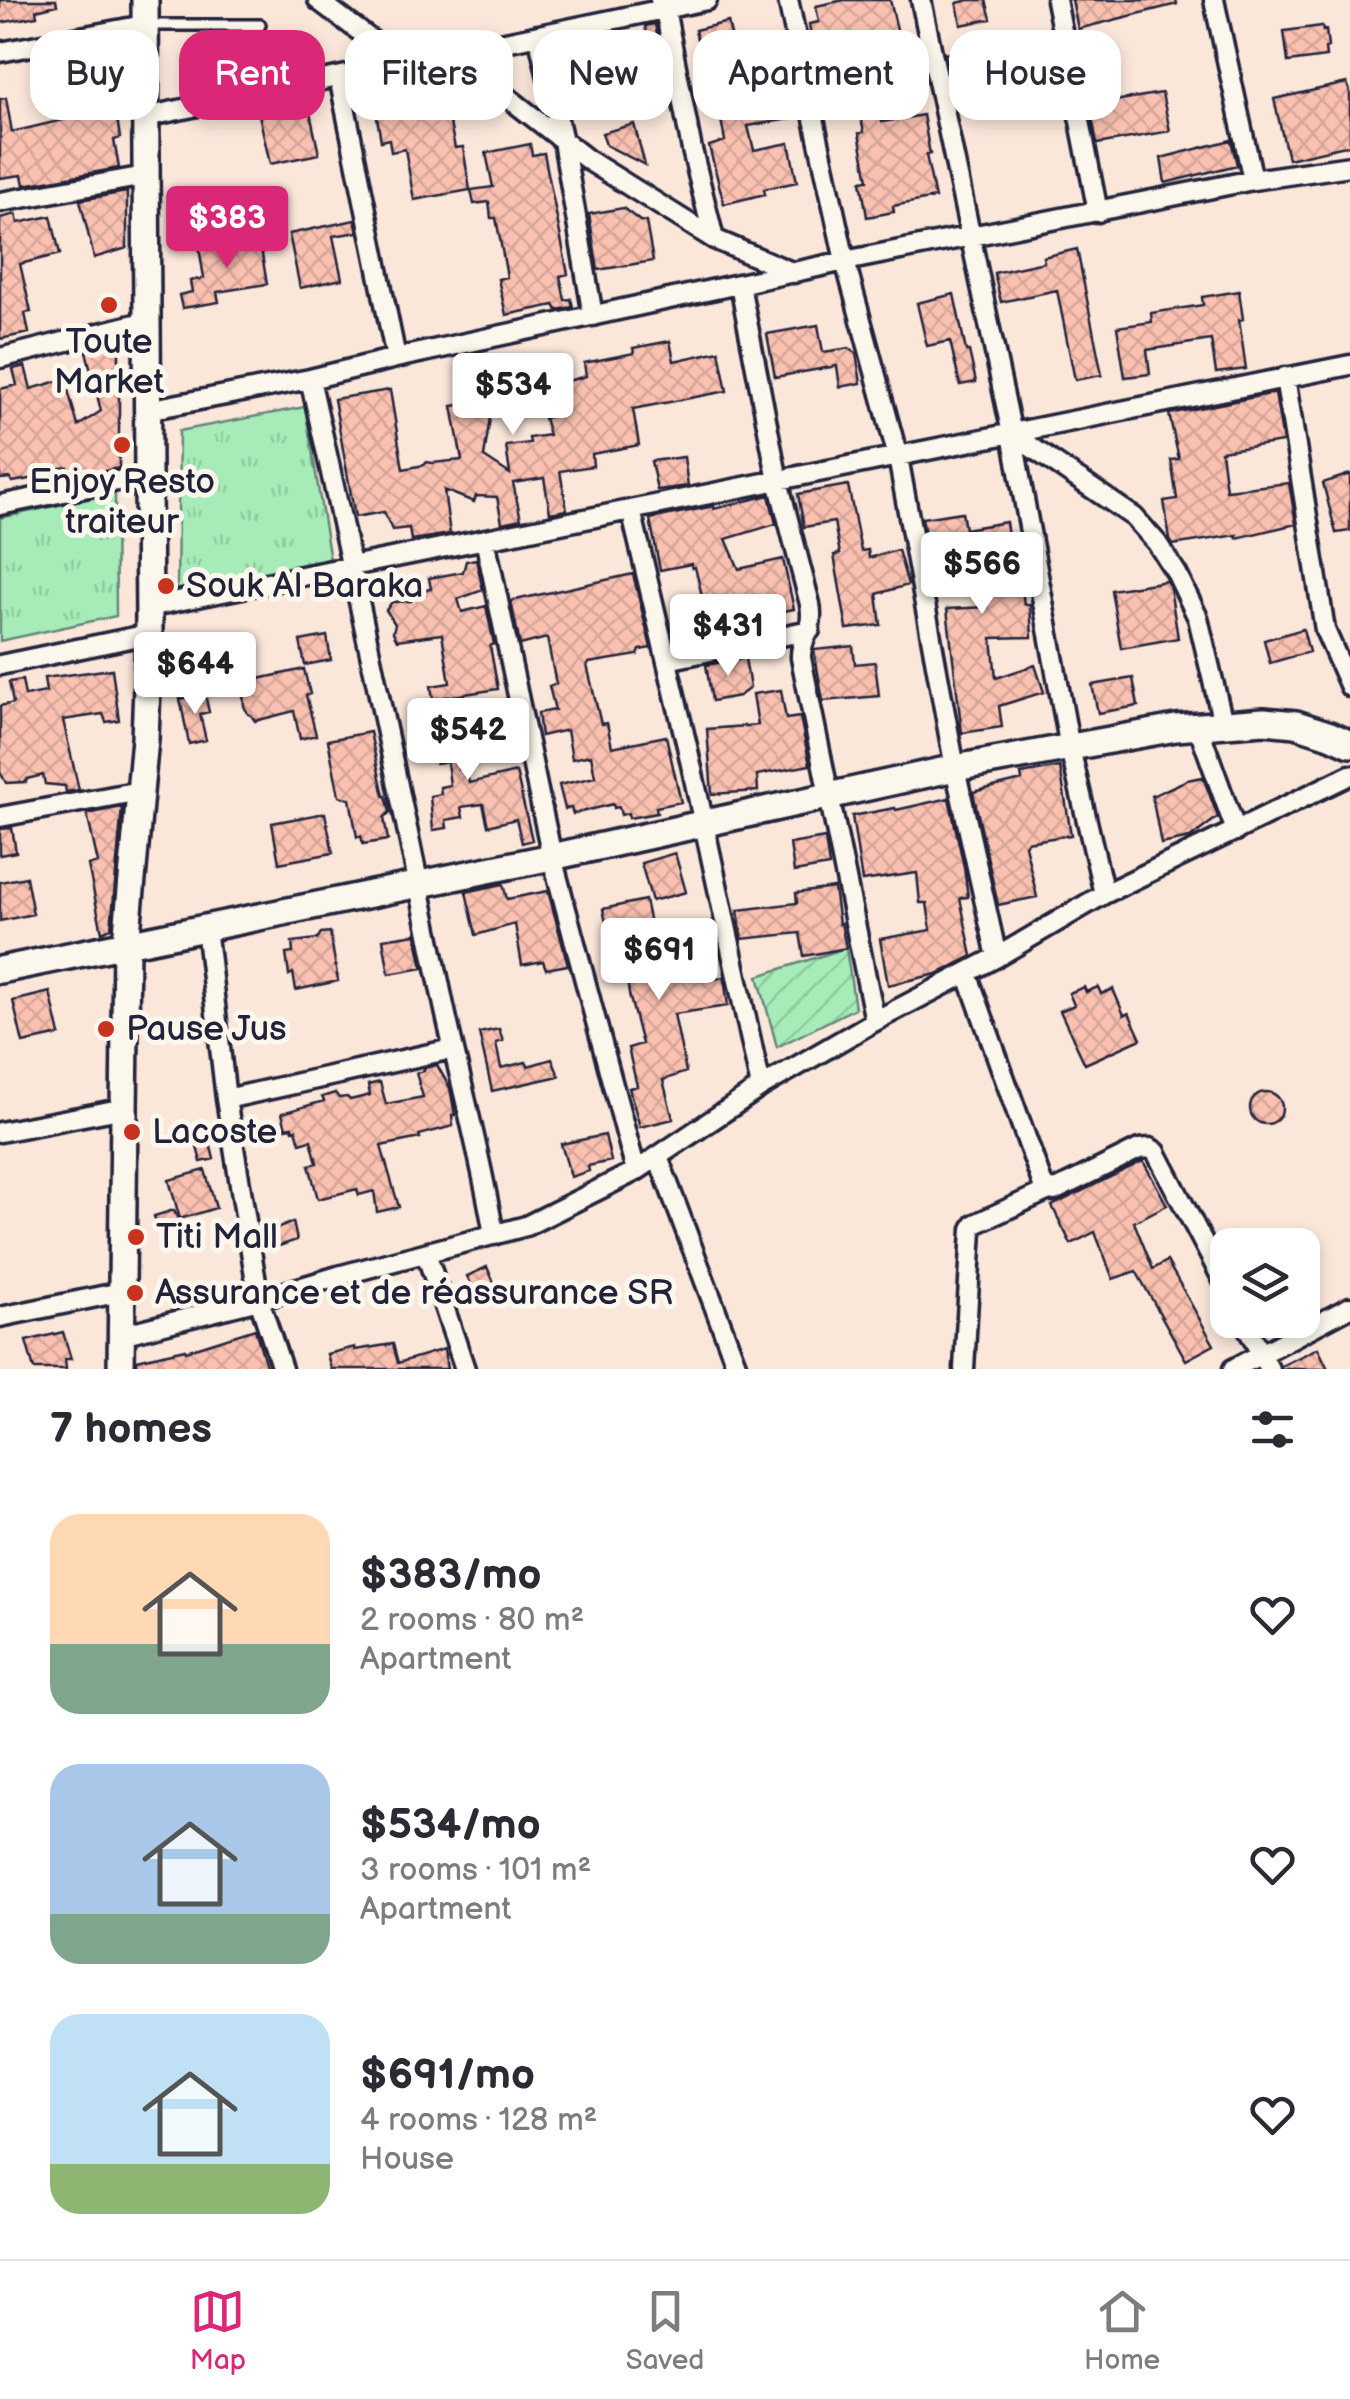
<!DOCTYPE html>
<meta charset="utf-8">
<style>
:root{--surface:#fff;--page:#f7f7f7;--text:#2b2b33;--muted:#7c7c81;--line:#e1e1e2;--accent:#db2777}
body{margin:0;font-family:"Balsamiq Sans",sans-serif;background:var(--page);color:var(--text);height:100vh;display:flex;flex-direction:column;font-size:38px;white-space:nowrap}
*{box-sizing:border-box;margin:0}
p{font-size:32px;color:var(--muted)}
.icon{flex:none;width:55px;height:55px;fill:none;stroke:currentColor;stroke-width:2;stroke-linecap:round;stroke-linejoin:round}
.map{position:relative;height:1369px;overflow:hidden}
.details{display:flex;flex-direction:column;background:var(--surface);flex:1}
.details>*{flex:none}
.guide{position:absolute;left:30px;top:30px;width:1290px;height:90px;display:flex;gap:20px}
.tools{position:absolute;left:1210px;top:1228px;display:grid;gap:20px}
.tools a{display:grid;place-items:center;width:110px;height:110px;border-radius:20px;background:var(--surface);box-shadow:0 5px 15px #0003;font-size:50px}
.price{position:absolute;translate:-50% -85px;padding:0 22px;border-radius:10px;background:#fff;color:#222;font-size:32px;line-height:65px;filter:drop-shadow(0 2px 5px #0008)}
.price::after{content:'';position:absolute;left:50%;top:60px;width:30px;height:22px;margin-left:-15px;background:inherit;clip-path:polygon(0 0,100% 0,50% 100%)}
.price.current{background:var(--accent);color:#fff}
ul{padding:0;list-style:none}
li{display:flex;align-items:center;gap:30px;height:250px;padding:0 50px}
li span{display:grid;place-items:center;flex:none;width:280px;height:200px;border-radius:30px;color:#555}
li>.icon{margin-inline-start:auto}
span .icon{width:120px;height:120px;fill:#fffc;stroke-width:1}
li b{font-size:42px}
h2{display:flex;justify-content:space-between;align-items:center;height:120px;padding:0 50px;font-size:42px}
.tag{padding:0 35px;border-radius:30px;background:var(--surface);box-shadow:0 5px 15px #0003;font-size:35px;line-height:90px}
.tag.current{background:var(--accent);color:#fff}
.dock{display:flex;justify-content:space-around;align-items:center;height:140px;border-top:2px solid var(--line);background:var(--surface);font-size:28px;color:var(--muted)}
.dock a{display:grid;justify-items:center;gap:5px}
.dock .current{color:var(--accent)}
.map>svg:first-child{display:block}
.grass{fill:url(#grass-tufts);stroke:#64877a;stroke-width:2.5}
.garden{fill:url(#garden-furrows);stroke:#64877a;stroke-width:2.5}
.building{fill:url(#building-cross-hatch);stroke:#22223b;stroke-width:2.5}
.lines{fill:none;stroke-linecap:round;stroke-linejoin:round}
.lane-casing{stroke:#22223b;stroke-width:16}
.street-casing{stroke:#22223b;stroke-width:25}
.secondary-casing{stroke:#22223b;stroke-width:32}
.lane{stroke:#fbf7ec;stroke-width:9}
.street{stroke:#fbf7ec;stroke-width:18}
.secondary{stroke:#fbf7ec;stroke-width:25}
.poi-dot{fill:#c8321e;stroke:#fbf7ec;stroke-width:4}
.labels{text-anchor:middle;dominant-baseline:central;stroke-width:10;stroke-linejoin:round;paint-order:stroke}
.poi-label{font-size:35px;fill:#22223b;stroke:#fbf7ec;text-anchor:start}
</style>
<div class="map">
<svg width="1350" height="1369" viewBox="0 0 1350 1369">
<defs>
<pattern id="grass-tufts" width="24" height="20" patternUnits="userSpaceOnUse" patternTransform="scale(2.5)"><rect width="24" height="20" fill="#a7ecb8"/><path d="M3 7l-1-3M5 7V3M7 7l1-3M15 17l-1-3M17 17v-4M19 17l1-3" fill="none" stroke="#8fca9f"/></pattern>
<pattern id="garden-furrows" width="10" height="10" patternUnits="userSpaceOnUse" patternTransform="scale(2.5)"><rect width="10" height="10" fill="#a7ecb8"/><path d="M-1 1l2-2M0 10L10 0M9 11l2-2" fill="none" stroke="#8fca9f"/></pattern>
<pattern id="building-cross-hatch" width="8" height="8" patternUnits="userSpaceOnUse" patternTransform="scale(2.5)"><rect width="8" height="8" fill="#fac1b1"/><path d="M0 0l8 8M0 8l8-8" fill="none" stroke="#d6a699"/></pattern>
</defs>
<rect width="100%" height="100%" fill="#fbe7da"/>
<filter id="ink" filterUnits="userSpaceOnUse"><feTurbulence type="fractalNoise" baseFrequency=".01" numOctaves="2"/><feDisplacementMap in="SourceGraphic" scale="20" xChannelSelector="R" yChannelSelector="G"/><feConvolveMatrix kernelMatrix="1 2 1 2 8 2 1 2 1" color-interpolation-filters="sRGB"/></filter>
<g filter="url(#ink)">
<path class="grass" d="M 305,407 L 330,560 L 177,591 L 179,431 Z
M 115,493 L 116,616 L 0,641 L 0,518 Z"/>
<path class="garden" d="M 846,948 L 855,1008 L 777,1047 L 758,976 Z"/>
<path class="building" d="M 0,0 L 56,0 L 57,5 L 36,10 L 37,16 L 0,23 Z
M 844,0 L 890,0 L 900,42 L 909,40 L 920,92 L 878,101 L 882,122 L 923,115 L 930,154 L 926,155 L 935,198 L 893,206 L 894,212 L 867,217 L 861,181 L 868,180 L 859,133 L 864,132 L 856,97 L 847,99 L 838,52 L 830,54 L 826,34 L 811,37 L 809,24 L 819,22 L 816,6 Z
M 969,0 L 986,0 L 991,19 L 961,25 L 957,3 Z
M 1072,0 L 1176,0 L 1177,4 L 1078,29 Z
M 728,22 L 742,84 L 782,77 L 790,119 L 748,126 L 754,150 L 789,143 L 797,182 L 764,189 L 765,194 L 724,204 L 709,146 L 725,141 L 712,70 L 704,72 L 695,30 Z
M 655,24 L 668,92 L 657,94 L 652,72 L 622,78 L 628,95 L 599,104 L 588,71 L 609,64 L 600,35 L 619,31 L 623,45 L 648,40 L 645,26 Z
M 1322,26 L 1323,31 L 1326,30 L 1328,47 L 1325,48 L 1326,57 L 1288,62 L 1284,31 Z
M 1005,38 L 1017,84 L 955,99 L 945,54 Z
M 436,69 L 452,78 L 456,108 L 447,109 L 455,148 L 463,147 L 470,190 L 414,200 L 405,149 L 391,152 L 389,139 L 381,141 L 371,83 L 402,76 L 404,87 L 431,83 L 429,71 Z
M 1347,83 L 1350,91 L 1350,145 L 1288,159 L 1274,99 Z
M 1162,93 L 1170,131 L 1097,144 L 1090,105 Z
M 6,98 L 12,132 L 71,118 L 70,106 L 114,98 L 120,138 L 114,140 L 119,168 L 24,185 L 22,175 L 0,178 L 0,99 Z
M 307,99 L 319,154 L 270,164 L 258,110 Z
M 634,124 L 645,165 L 606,145 L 602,133 Z
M 1231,140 L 1237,165 L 1165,183 L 1161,158 Z
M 530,144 L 532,155 L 544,153 L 568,274 L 560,276 L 565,300 L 571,299 L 573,307 L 557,310 L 554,305 L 506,315 L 498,279 L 507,277 L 496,218 L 491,218 L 489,202 L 474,204 L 471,190 L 493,187 L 486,153 Z
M 127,192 L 127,248 L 94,258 L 80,200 Z
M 623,208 L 640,221 L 646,222 L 653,261 L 598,270 L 589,214 Z
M 16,214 L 18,223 L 51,216 L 60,254 L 20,264 L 31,312 L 25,313 L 29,333 L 0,339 L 0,218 Z
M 355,220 L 358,232 L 333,236 L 342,279 L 300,288 L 289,234 Z
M 259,237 L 267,284 L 217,292 L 219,302 L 182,308 L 179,295 L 192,292 L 190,281 L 204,278 L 199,247 Z
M 1077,249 L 1102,375 L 1075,380 L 1057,290 L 1001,302 L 994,273 L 1044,262 L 1043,257 Z
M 1239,291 L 1243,319 L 1239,320 L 1246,369 L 1216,373 L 1211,340 L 1147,350 L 1150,374 L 1125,377 L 1117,327 L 1152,322 L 1151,313 L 1203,305 L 1202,297 Z
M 954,294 L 966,351 L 969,351 L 976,382 L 960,385 L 950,341 L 927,346 L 917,303 Z
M 818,325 L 823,352 L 849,348 L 856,353 L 861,383 L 840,387 L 837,366 L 775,377 L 767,334 Z
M 670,341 L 674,361 L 719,351 L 727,391 L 633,409 L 639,445 L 592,454 L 593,466 L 560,471 L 567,510 L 550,513 L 544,478 L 513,483 L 521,519 L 502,523 L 497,497 L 476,496 L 474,502 L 444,490 L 450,534 L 411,540 L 409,528 L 392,530 L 384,512 L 355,517 L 334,399 L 390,390 L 403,469 L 424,465 L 427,462 L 432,463 L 462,460 L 452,406 L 472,403 L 467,383 L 483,379 L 491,411 L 484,457 L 510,474 L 506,446 L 530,443 L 529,438 L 549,435 L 544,418 L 552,416 L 545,387 L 586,376 L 584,363 L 634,353 L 633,348 Z
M 119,343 L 119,468 L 70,478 L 68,467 L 41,471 L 42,477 L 12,482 L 10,478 L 0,479 L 0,389 L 17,385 L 13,369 L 25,366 L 31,389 L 65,379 L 78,426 L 101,411 L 86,351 Z
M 1275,393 L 1283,442 L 1221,451 L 1226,490 L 1289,483 L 1296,524 L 1237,538 L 1237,535 L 1173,545 L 1170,540 L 1164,501 L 1177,499 L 1171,460 L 1179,459 L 1169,414 Z
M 684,457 L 688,486 L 657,490 L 651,461 Z
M 1350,474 L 1350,531 L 1336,533 L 1323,483 Z
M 848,485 L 861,551 L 868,550 L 869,558 L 898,550 L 908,585 L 877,594 L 881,625 L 847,629 L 834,555 L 840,554 L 834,522 L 804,527 L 798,494 Z
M 769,495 L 776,524 L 726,539 L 739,569 L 783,559 L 794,609 L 749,618 L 751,630 L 693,642 L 680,642 L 674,621 L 706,613 L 695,567 L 692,568 L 691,564 L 660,570 L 650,519 L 714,506 L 714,509 Z
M 962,512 L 965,529 L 1006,522 L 1012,566 L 1019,566 L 1024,604 L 1030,604 L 1032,637 L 992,638 L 996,678 L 1035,665 L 1044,692 L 999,706 L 1002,727 L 962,733 L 947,609 L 987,607 L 983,574 L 934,582 L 922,518 Z
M 476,559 L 483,590 L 458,599 L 462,612 L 486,606 L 494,644 L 490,646 L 498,689 L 433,699 L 431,686 L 450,683 L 442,634 L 397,640 L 393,632 L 395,624 L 386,610 L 392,602 L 411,601 L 413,592 L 431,589 L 429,578 L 463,572 L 466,561 Z
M 633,574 L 651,648 L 640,650 L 638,655 L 589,663 L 587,665 L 601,724 L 607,723 L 612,747 L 666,736 L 681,802 L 656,807 L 657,813 L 629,818 L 628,813 L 621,815 L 619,807 L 614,808 L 613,804 L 573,814 L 571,808 L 565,809 L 559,785 L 595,777 L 591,755 L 572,759 L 567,730 L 541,736 L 538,713 L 555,710 L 549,686 L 556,684 L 547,638 L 520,645 L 511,601 Z
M 1167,581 L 1170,588 L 1178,638 L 1121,648 L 1111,590 Z
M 1303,629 L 1309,652 L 1270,663 L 1264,640 Z
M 327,636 L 331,660 L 305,665 L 300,641 Z
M 853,646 L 855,664 L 875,662 L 879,696 L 823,701 L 814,650 Z
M 745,658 L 750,688 L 739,696 L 712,701 L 706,665 Z
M 112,669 L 119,720 L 106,722 L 103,714 L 63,720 L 79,790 L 66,792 L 65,786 L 45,784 L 43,775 L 27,779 L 26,782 L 6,783 L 0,772 L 0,706 L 13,703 L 9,682 L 22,680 L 25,696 L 46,692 L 44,678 Z
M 304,669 L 310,694 L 306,695 L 316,735 L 300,739 L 294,711 L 255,721 L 251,715 L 248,714 L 244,706 L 243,694 L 247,689 L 245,682 Z
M 1133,678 L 1138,706 L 1098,713 L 1092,685 Z
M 781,690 L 786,719 L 800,717 L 810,765 L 757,775 L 758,791 L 712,794 L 707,729 L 758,725 L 753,694 Z
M 205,694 L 209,712 L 200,714 L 206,740 L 189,744 L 180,699 Z
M 451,717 L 462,726 L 458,769 L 466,768 L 469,783 L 516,772 L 532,840 L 522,843 L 516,819 L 488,826 L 483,804 L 461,807 L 463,817 L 446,820 L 447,828 L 433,830 L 430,796 L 441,794 L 440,787 L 450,785 L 447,762 L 436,764 L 435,755 L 410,758 L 408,738 Z
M 370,732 L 384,796 L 386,796 L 390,812 L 384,818 L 388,840 L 363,844 L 361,836 L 357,837 L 350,799 L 339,796 L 328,740 Z
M 1060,767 L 1071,835 L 1027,842 L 1025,845 L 1037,897 L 998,905 L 973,792 L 1022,780 L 1021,774 Z
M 1203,777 L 1218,817 L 1190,838 L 1161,844 L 1152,796 L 1187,780 Z
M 949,798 L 964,867 L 968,897 L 960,898 L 972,956 L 937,974 L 888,985 L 880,939 L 931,930 L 927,903 L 920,903 L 917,873 L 862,881 L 852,816 L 895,808 L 896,810 Z
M 122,807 L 111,928 L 102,932 L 88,865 L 98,863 L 87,814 Z
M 325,813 L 333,853 L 279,863 L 272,823 Z
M 12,828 L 16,852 L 0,855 L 0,829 Z
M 825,838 L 829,866 L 794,872 L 790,844 Z
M 675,853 L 686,892 L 652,901 L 641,863 Z
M 26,877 L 33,914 L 0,921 L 0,882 Z
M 503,884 L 507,899 L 548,891 L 568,965 L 546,969 L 543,961 L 522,965 L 515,924 L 476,935 L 466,892 Z
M 834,888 L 839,924 L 841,923 L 846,948 L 804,956 L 800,933 L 742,939 L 738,910 L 797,903 L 796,893 Z
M 645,900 L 654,943 L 658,942 L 659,946 L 702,939 L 709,980 L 724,977 L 728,1006 L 674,1014 L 686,1072 L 663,1080 L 673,1119 L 640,1127 L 629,1088 L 637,1086 L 628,1048 L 642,1044 L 629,994 L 623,945 L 612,949 L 603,909 Z
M 330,932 L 338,981 L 296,990 L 293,973 L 289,975 L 286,954 L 293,953 L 292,942 L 317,939 L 321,933 Z
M 416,934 L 423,968 L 389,974 L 383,939 Z
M 1084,987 L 1086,992 L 1098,987 L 1101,994 L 1113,989 L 1124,1015 L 1129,1013 L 1141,1039 L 1085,1064 L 1060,1011 L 1074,1005 L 1069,993 Z
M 50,992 L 60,1035 L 23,1043 L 13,1001 Z
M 499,1029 L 503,1041 L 496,1043 L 501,1068 L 526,1062 L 528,1066 L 552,1059 L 559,1076 L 492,1091 L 479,1033 Z
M 437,1065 L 450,1088 L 455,1115 L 452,1115 L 453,1126 L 419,1135 L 420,1138 L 381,1146 L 399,1207 L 377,1212 L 374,1191 L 359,1195 L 357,1189 L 318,1199 L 309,1165 L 317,1163 L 311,1140 L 300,1143 L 296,1129 L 293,1130 L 292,1127 L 286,1128 L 282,1113 L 324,1101 L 322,1097 L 335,1093 L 339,1098 L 347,1097 L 350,1100 L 370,1095 L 368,1085 L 380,1082 L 386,1104 L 423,1097 L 416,1073 L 424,1071 L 424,1068 Z
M1250 1108a16 16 0 1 1 32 0a16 16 0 1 1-32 0Z
M 605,1135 L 611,1161 L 588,1166 L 589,1171 L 571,1177 L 561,1144 Z
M 209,1139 L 214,1159 L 201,1162 L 196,1143 Z
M 1143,1161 L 1167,1205 L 1134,1222 L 1153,1269 L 1167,1261 L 1214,1345 L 1186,1360 L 1136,1271 L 1113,1279 L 1095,1232 L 1071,1244 L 1052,1206 Z
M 205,1170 L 216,1208 L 180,1219 L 169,1180 Z
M 174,1210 L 179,1222 L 158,1228 L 154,1216 Z
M 293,1222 L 297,1240 L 276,1247 L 274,1230 Z
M 487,1267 L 498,1291 L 480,1301 L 467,1276 Z
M 255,1329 L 267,1369 L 137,1369 L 137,1360 L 185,1349 L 186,1351 Z
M 63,1332 L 71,1359 L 65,1359 L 66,1369 L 34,1369 L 26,1341 Z
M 393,1344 L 398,1363 L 444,1349 L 447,1369 L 331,1369 L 327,1354 L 355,1347 L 355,1350 Z
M 1318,1348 L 1328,1369 L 1281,1369 L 1281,1366 Z"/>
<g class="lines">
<defs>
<path id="lane" d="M 148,25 L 260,25"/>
<path id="street" d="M 318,0 L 403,64
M 660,0 L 665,9 L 692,150 L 714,239
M 788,0 L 845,261 L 898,457 L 955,768 L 997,957
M 921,0 L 1012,434 L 1070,748 L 1104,894
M 1056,0 L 1098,212
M 1214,0 L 1253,180
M 538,35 L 563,141 L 593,316
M 0,52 L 144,25
M 451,53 L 588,160 L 714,239 L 794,273
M 339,77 L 396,358
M 145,117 L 707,0
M 0,202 L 145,176
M 740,285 L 778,481 L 810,604 C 815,632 800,636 801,658 L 875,1021
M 0,358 L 147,321
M 1285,377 L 1325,630 L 1350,687
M 310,379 C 356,580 397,781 439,982 C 456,1067 480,1150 494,1235
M 147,410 L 310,379 L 396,358 L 845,261 L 1253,180 L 1350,166
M 1012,434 L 1134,517 L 1157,543 L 1177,574 L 1198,618 L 1223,723
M 0,505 L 147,475
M 631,510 L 687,746 L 761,1087
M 485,539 L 552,857 L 636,1171
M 148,607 L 1350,365
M 667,660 L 810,630
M 0,665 L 149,634
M 1198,726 L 1236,831
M 0,817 L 140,791
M 206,927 L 226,1099 L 259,1300 L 282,1369
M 967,973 L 1044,1188 L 1054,1191 L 1139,1149 L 1150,1148 L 1156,1152 L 1228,1290
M 226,1099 L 452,1049
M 0,1132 L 125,1108
M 658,1157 L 738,1369
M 426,1253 L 465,1369
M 0,1317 L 121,1292
M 1243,1320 L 1269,1369
M 121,1335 L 259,1300 L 338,1276 L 526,1226 L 636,1171 L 761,1087 L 875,1021 L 997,957 L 1104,894 L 1350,775
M 964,1369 L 972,1229 L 975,1224 L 1049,1190
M 1233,1369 L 1350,1307"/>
<path id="secondary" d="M 0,970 L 552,857 L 955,768 L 1176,728 L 1264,721 L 1296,724 L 1330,735 L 1350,744
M 121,1369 L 126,944 L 145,739 L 149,634 L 145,0"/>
</defs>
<use href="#lane" class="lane-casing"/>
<use href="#street" class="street-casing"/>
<use href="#secondary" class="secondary-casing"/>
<use href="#lane" class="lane"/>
<use href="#street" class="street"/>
<use href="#secondary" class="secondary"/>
</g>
</g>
<g class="poi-dot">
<circle cx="109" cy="305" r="10"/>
<circle cx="122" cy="445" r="10"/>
<circle cx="166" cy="586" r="10"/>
<circle cx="106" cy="1029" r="10"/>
<circle cx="132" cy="1132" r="10"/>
<circle cx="136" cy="1237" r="10"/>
<circle cx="135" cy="1293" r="10"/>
</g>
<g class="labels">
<g class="poi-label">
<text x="109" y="342" text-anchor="middle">Toute<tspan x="109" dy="40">Market</tspan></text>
<text x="122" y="482" text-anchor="middle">Enjoy Resto<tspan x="122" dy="40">traiteur</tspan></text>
<text x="186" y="586">Souk Al Baraka</text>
<text x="126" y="1029">Pause Jus</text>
<text x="152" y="1132">Lacoste</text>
<text x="156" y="1237">Titi Mall</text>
<text x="155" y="1293">Assurance et de réassurance SR</text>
</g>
</g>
</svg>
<div class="tools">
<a><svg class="icon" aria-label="layers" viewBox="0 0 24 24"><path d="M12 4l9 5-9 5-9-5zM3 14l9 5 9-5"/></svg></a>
</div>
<b class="price current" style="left:227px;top:271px">$383</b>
<b class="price" style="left:513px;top:438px">$534</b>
<b class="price" style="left:982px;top:617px">$566</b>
<b class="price" style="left:728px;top:679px">$431</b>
<b class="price" style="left:195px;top:717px">$644</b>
<b class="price" style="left:468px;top:783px">$542</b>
<b class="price" style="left:659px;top:1003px">$691</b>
<div class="guide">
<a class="tag">Buy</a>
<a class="tag current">Rent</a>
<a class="tag">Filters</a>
<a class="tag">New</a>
<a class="tag">Apartment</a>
<a class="tag">House</a>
</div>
</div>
<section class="details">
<h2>7 homes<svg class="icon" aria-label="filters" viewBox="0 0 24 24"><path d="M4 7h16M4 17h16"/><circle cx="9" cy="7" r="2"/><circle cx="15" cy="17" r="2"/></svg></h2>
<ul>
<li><span style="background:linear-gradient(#ffd9b3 65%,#7fa58c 0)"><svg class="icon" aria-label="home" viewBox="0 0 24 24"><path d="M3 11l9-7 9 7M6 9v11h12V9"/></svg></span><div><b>$383/mo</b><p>2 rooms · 80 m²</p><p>Apartment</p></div><svg class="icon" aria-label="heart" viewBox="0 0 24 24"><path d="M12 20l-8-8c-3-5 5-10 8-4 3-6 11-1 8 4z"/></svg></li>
<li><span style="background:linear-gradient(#a9c7e8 75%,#7fa58c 0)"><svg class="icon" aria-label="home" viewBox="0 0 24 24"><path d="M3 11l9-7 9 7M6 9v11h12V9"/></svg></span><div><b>$534/mo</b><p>3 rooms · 101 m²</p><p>Apartment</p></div><svg class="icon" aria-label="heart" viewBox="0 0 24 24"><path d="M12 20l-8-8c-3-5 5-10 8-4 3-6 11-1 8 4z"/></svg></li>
<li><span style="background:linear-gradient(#bfe0f5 75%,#8fb573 0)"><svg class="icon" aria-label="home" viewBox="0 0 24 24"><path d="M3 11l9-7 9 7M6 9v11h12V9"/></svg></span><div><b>$691/mo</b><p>4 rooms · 128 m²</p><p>House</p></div><svg class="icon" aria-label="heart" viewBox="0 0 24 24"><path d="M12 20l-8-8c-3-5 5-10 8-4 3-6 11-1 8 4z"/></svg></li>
</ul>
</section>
<nav class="dock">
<a class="current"><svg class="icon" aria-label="map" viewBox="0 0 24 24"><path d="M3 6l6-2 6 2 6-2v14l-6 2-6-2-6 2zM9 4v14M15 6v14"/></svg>Map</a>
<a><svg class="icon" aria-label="saved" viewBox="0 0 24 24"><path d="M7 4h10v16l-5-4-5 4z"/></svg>Saved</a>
<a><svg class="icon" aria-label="home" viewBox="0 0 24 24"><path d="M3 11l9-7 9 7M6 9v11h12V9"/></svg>Home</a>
</nav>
